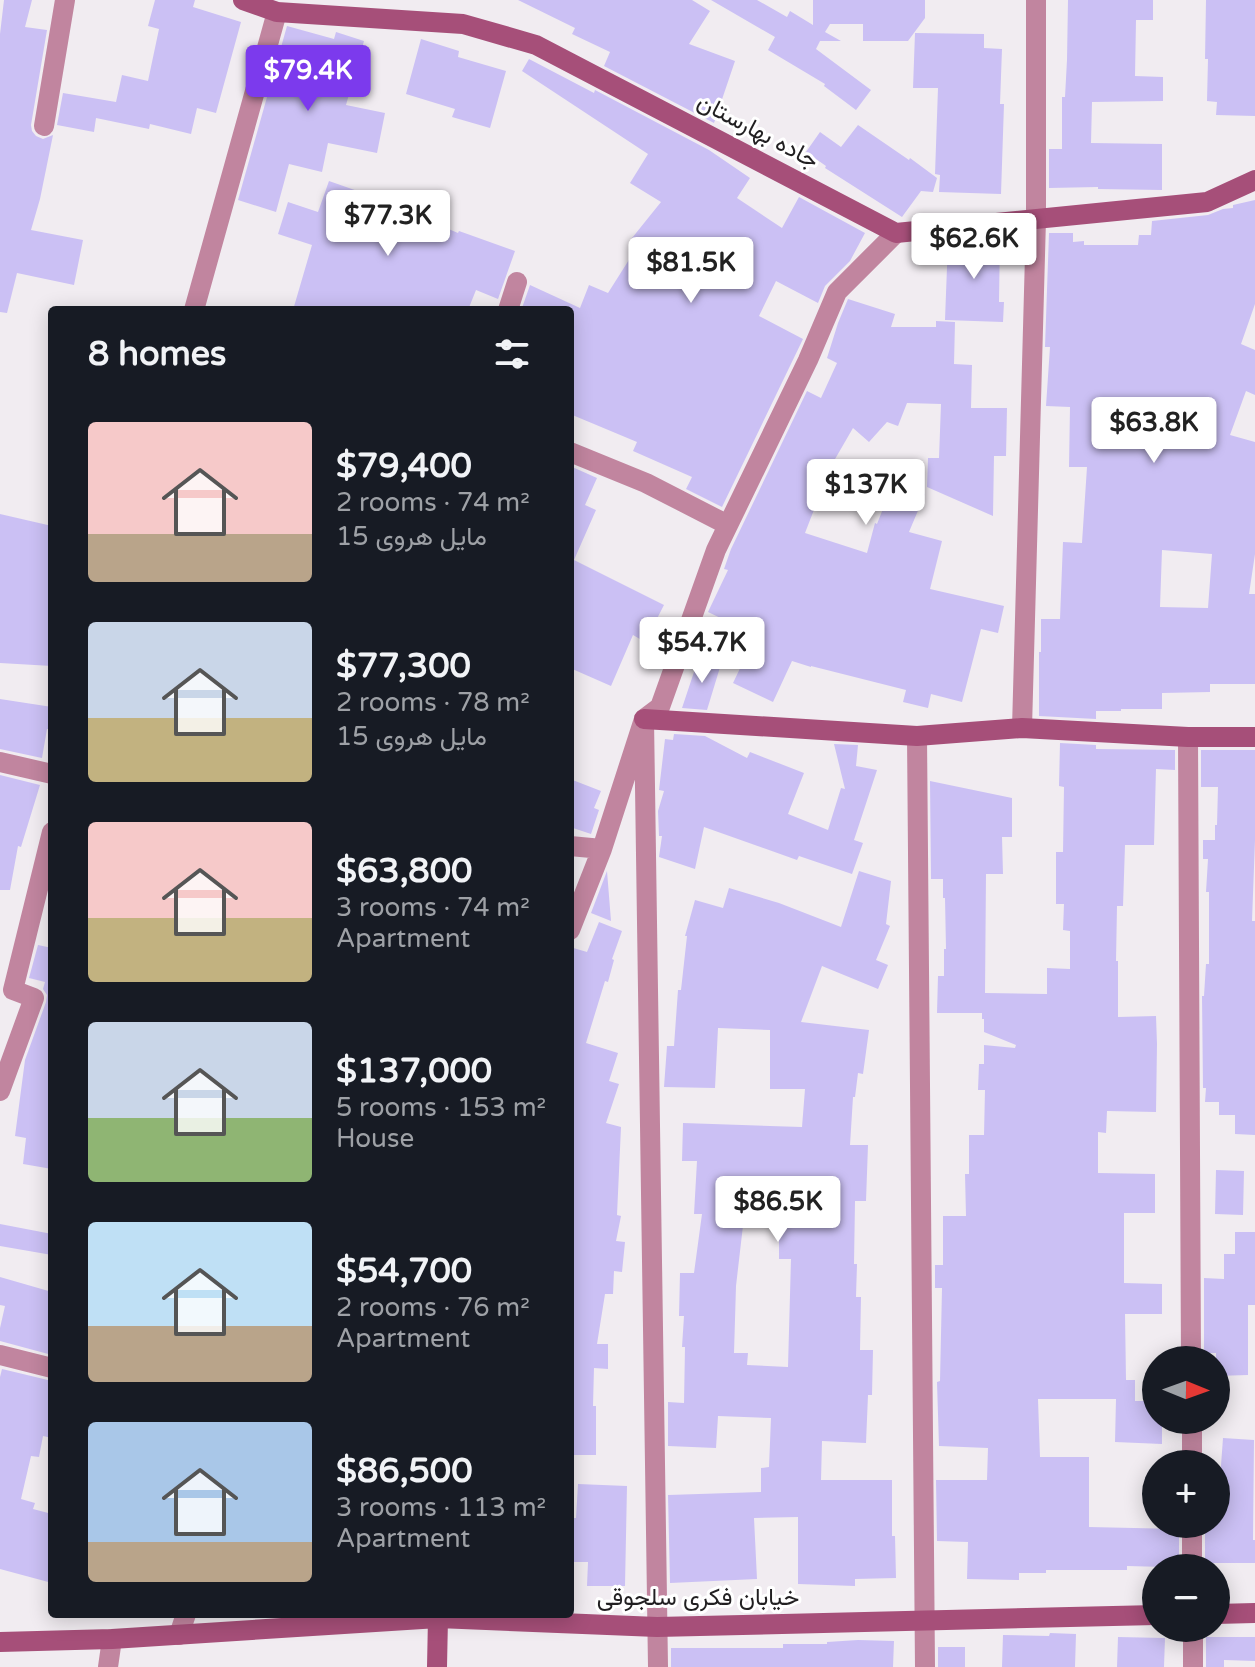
<!DOCTYPE html>
<meta charset="utf-8">
<style>
:root{--surface:#171b24;--page:#242831;--text:#f1f3f6;--muted:#9ea1a6;--accent:#7c3aed}
body{margin:0;font-family:"Varela Round",Vazirmatn,sans-serif;background:var(--page);color:var(--text);height:100vh;display:flex;flex-direction:column;font-size:30px;white-space:nowrap}
*{box-sizing:border-box;margin:0}
p{font-size:26px;color:var(--muted)}
.icon{flex:none;width:44px;height:44px;fill:none;stroke:currentColor;stroke-width:2;stroke-linecap:round;stroke-linejoin:round}
.map{position:relative;flex:1;overflow:hidden}
.drawer{position:absolute;left:48px;top:306px;width:526px;height:1312px;display:flex;flex-direction:column;background:var(--surface);border-radius:8px;box-shadow:0 4px 20px #0003}
.drawer>*{flex:none}
.needle{width:52px;rotate:91deg}
.tools{position:absolute;left:1142px;top:1346px;display:grid;gap:16px}
.tools a{display:grid;place-items:center;width:88px;height:88px;border-radius:50%;background:var(--surface);box-shadow:0 4px 20px #0003;font-size:40px}
.price{position:absolute;translate:-50% -68px;padding:0 18px;border-radius:8px;background:#fff;color:#222;font-size:26px;line-height:52px;filter:drop-shadow(0 2px 4px #0008)}
.price::after{content:'';position:absolute;left:50%;top:48px;width:24px;height:18px;margin-left:-12px;background:inherit;clip-path:polygon(0 0,100% 0,50% 100%)}
.price.current{background:var(--accent);color:#fff}
ul{padding:0;list-style:none}
li{display:flex;align-items:center;gap:24px;height:200px;padding:0 40px}
li span{display:grid;place-items:center;flex:none;width:224px;height:160px;border-radius:8px;color:#555}
li>.icon{margin-inline-start:auto}
span .icon{width:96px;height:96px;fill:#fffc;stroke-width:1}
li b{font-size:34px}
h2{display:flex;justify-content:space-between;align-items:center;height:96px;padding:0 40px;font-size:34px}
.map>svg:first-child{display:block}
.building{fill:#cbc0f4;fill-rule:evenodd}
.lines{fill:none;stroke-linecap:round;stroke-linejoin:round}
.street{stroke:#c1859f;stroke-width:20}
.secondary{stroke:#a64f79;stroke-width:20}
.labels{text-anchor:middle;dominant-baseline:central;stroke-width:6;stroke-linejoin:round;paint-order:stroke}
.street-label{font-size:24px;fill:#211f21;stroke:#fff}
</style>
<div class="map">
<svg width="1255" height="1667" viewBox="0 0 1255 1667">
<rect width="100%" height="100%" fill="#f1ecf1"/>
<path class="building" d="M 4,0 L 32,0 L 25,27 L 47,30 L 31,125 L 32,131 L 36,136 L 43,139 L 53,135 L 40,199 L 31,230 L 83,240 L 74,285 L 17,273 L 7,313 L 0,312 L 0,34 Z
M 155,0 L 195,0 L 193,7 L 241,22 L 216,113 L 197,108 L 191,134 L 150,124 L 149,129 L 96,118 L 94,132 L 57,125 L 63,93 L 116,102 L 122,75 L 148,81 L 159,29 L 148,26 Z
M 518,0 L 692,0 L 710,11 L 689,44 L 735,61 L 714,123 L 604,66 L 610,52 L 572,34 L 575,28 Z
M 711,0 L 757,0 L 787,17 L 790,11 L 813,25 L 813,0 L 925,0 L 925,18 L 908,41 L 863,41 L 863,24 L 830,24 L 825,32 L 841,41 L 820,41 L 816,49 L 871,90 L 856,110 L 824,86 L 825,84 L 768,50 L 775,37 Z
M 1068,0 L 1153,0 L 1153,20 L 1136,20 L 1135,76 L 1163,77 L 1163,101 L 1092,102 L 1091,143 L 1162,144 L 1162,190 L 1098,189 L 1098,187 L 1049,188 L 1049,149 L 1062,149 L 1062,97 L 1065,97 L 1067,60 Z
M 1206,0 L 1255,0 L 1255,116 L 1216,115 L 1217,102 L 1207,101 L 1208,59 L 1205,59 Z
M 287,26 L 334,39 L 336,32 L 364,41 L 346,105 L 385,113 L 377,153 L 328,143 L 322,172 L 289,164 L 276,212 L 238,200 Z
M 915,33 L 984,34 L 984,48 L 1002,49 L 1000,104 L 1004,104 L 1001,194 L 939,192 L 940,175 L 935,174 L 938,88 L 913,88 Z
M 421,39 L 459,51 L 458,57 L 506,71 L 490,128 L 452,117 L 455,109 L 406,94 Z
M 529,59 L 594,93 L 595,90 L 709,150 L 750,178 L 737,198 L 782,228 L 799,197 L 865,233 L 850,261 L 825,286 L 818,303 L 776,281 L 759,316 L 803,339 L 722,507 L 686,489 L 692,477 L 633,451 L 637,442 L 570,414 L 570,310 L 526,310 L 522,308 L 530,285 L 580,308 L 589,285 L 608,293 L 639,244 L 632,238 L 661,202 L 630,183 L 648,154 L 522,71 Z
M 858,125 L 909,160 L 910,158 L 937,178 L 933,192 L 921,191 L 902,217 L 825,168 L 826,166 L 806,152 L 820,132 L 841,147 Z
M 329,181 L 366,194 L 458,233 L 459,231 L 515,251 L 498,299 L 476,290 L 468,310 L 293,310 L 312,245 L 278,234 L 288,202 L 318,212 Z
M 1255,200 L 1255,304 L 1241,344 L 1255,350 L 1255,395 L 1246,391 L 1230,435 L 1255,442 L 1255,554 L 1249,594 L 1255,594 L 1255,684 L 1210,684 L 1210,692 L 1162,693 L 1162,709 L 1121,709 L 1121,711 L 1096,711 L 1096,719 L 1039,716 L 1039,652 L 1041,652 L 1041,619 L 1060,619 L 1063,542 L 1082,543 L 1087,467 L 1069,467 L 1070,407 L 1046,406 L 1050,347 L 1045,347 L 1049,233 L 1073,233 L 1073,242 L 1084,241 L 1084,245 L 1138,245 L 1139,235 L 1151,235 L 1152,221 L 1208,215 L 1223,209 L 1233,208 L 1233,205 ZM 1162,550 L 1212,554 L 1208,608 L 1160,607 Z
M 1000,236 L 999,302 L 1004,302 L 1003,322 L 945,320 L 948,241 Z
M 848,299 L 895,314 L 891,327 L 936,327 L 936,321 L 955,322 L 954,364 L 972,365 L 971,408 L 1007,408 L 1006,456 L 994,456 L 993,516 L 927,487 L 928,458 L 939,458 L 941,404 L 907,403 L 898,426 L 887,422 L 869,442 L 853,428 L 831,466 L 805,533 L 867,553 L 875,523 L 877,524 L 894,481 L 925,494 L 909,532 L 942,541 L 930,589 L 1004,606 L 998,633 L 981,629 L 962,702 L 931,694 L 928,708 L 903,702 L 906,690 L 811,666 L 811,667 L 792,661 L 773,702 L 733,683 L 756,635 L 708,612 L 728,570 L 724,569 L 731,549 L 807,391 L 821,398 L 837,363 L 827,358 L 838,323 Z
M 570,466 L 597,478 L 585,505 L 596,510 L 574,560 L 664,605 L 645,642 L 633,635 L 611,686 L 570,668 Z
M 0,514 L 52,526 L 52,666 L 0,663 Z
M 699,657 L 721,664 L 707,710 L 682,708 Z
M 0,699 L 52,707 L 52,729 L 47,729 L 42,758 L 0,749 Z
M 674,734 L 705,736 L 747,758 L 750,752 L 804,773 L 788,814 L 828,830 L 841,788 L 845,789 L 834,744 L 858,745 L 856,766 L 877,770 L 854,840 L 863,843 L 852,874 L 799,856 L 797,860 L 704,827 L 695,869 L 659,857 L 662,836 L 659,836 L 658,811 L 664,791 L 659,790 L 665,739 L 673,740 Z
M 1060,743 L 1096,745 L 1096,749 L 1175,750 L 1175,770 L 1156,769 L 1154,845 L 1125,845 L 1123,906 L 1117,906 L 1116,961 L 1118,961 L 1118,1017 L 1156,1016 L 1157,1044 L 1156,1112 L 1107,1111 L 1106,1133 L 1098,1132 L 1098,1173 L 1155,1174 L 1155,1213 L 1124,1213 L 1124,1283 L 1162,1284 L 1162,1314 L 1125,1314 L 1126,1380 L 1135,1380 L 1135,1401 L 1156,1401 L 1156,1420 L 1162,1420 L 1162,1444 L 1115,1442 L 1116,1399 L 1038,1399 L 1040,1457 L 1089,1457 L 1089,1527 L 1179,1529 L 1179,1563 L 1165,1563 L 1165,1567 L 1127,1566 L 1127,1570 L 1046,1570 L 1046,1573 L 1019,1573 L 1019,1580 L 967,1579 L 968,1542 L 937,1541 L 936,1480 L 987,1480 L 988,1448 L 939,1446 L 937,1382 L 940,1381 L 942,1288 L 935,1288 L 935,1265 L 943,1265 L 943,1216 L 966,1216 L 965,1174 L 969,1174 L 969,1135 L 984,1135 L 985,1090 L 978,1090 L 979,1064 L 984,1064 L 984,1045 L 1015,1048 L 1016,1045 L 984,1032 L 984,1019 L 982,1019 L 982,1013 L 937,1013 L 938,976 L 944,976 L 944,949 L 946,949 L 945,898 L 943,898 L 943,879 L 931,879 L 930,781 L 1012,798 L 1012,837 L 1002,837 L 1003,874 L 986,874 L 985,993 L 1047,994 L 1047,968 L 1070,969 L 1070,931 L 1063,930 L 1064,904 L 1056,904 L 1056,852 L 1063,852 L 1064,787 L 1059,786 Z
M 1201,750 L 1255,750 L 1255,840 L 1252,921 L 1255,921 L 1255,1135 L 1235,1134 L 1235,1115 L 1219,1115 L 1219,1102 L 1205,1102 L 1206,1088 L 1203,1088 L 1202,996 L 1204,996 L 1206,964 L 1209,964 L 1209,892 L 1206,892 L 1208,859 L 1203,859 L 1203,840 L 1215,840 L 1215,825 L 1217,825 L 1218,787 L 1201,787 Z
M 0,775 L 40,785 L 21,847 L 18,846 L 10,890 L 0,890 Z
M 570,779 L 601,791 L 594,808 L 599,810 L 591,834 L 570,827 Z
M 607,871 L 611,921 L 591,913 Z
M 859,871 L 891,881 L 886,924 L 890,926 L 876,960 L 888,965 L 878,989 L 822,966 L 801,1022 L 869,1030 L 863,1074 L 858,1073 L 855,1097 L 853,1097 L 850,1145 L 868,1145 L 866,1201 L 855,1201 L 854,1264 L 857,1264 L 856,1297 L 861,1297 L 860,1350 L 873,1350 L 872,1395 L 868,1395 L 866,1443 L 822,1441 L 821,1480 L 892,1480 L 892,1536 L 895,1536 L 896,1578 L 855,1579 L 855,1586 L 798,1584 L 798,1517 L 754,1518 L 757,1579 L 670,1583 L 668,1495 L 761,1492 L 761,1468 L 769,1467 L 771,1418 L 718,1416 L 716,1448 L 668,1446 L 668,1402 L 684,1403 L 685,1347 L 682,1347 L 684,1316 L 679,1316 L 680,1273 L 694,1273 L 702,1214 L 694,1214 L 697,1161 L 682,1161 L 683,1123 L 802,1127 L 805,1089 L 770,1089 L 770,1030 L 718,1028 L 715,1088 L 664,1087 L 667,1046 L 674,1046 L 678,990 L 681,990 L 687,936 L 685,936 L 695,900 L 723,908 L 729,888 L 779,903 L 841,927 ZM 744,1217 L 779,1218 L 779,1259 L 791,1259 L 788,1367 L 747,1365 L 748,1353 L 734,1353 L 736,1286 Z
M 599,922 L 622,931 L 612,959 L 614,960 L 608,982 L 605,981 L 586,1043 L 618,1053 L 609,1081 L 619,1084 L 606,1123 L 621,1127 L 617,1215 L 621,1216 L 616,1241 L 625,1242 L 622,1272 L 614,1271 L 613,1294 L 605,1294 L 597,1344 L 608,1344 L 608,1369 L 594,1368 L 593,1406 L 596,1406 L 596,1455 L 570,1455 L 570,947 L 587,952 Z
M 38,945 L 52,948 L 52,1169 L 23,1164 L 26,1138 L 15,1136 L 25,1060 L 46,1002 L 47,995 L 43,989 L 45,982 L 29,978 Z
M 1216,1170 L 1244,1171 L 1243,1215 L 1215,1214 Z
M 0,1224 L 52,1234 L 52,1255 L 0,1246 Z
M 1235,1232 L 1255,1232 L 1255,1305 L 1248,1305 L 1248,1375 L 1216,1376 L 1216,1353 L 1204,1353 L 1204,1278 L 1224,1279 L 1224,1254 L 1235,1254 Z
M 0,1277 L 52,1292 L 52,1355 L 0,1341 L 0,1328 L 5,1306 L 0,1305 Z
M 2,1369 L 52,1381 L 52,1438 L 43,1436 L 39,1457 L 31,1456 L 21,1499 L 35,1503 L 33,1509 L 52,1514 L 52,1583 L 0,1569 L 0,1377 Z
M 1223,1438 L 1254,1440 L 1253,1540 L 1255,1540 L 1255,1563 L 1205,1563 L 1205,1524 L 1216,1524 L 1216,1511 L 1220,1511 L 1219,1493 Z
M 578,1484 L 627,1486 L 625,1586 L 587,1586 L 588,1562 L 570,1562 L 570,1518 L 576,1518 Z
M 1050,1633 L 1076,1634 L 1075,1667 L 1002,1667 L 1003,1635 L 1049,1636 Z
M 1118,1637 L 1165,1638 L 1164,1667 L 1117,1667 Z
M 1206,1637 L 1255,1637 L 1255,1661 L 1224,1660 L 1224,1667 L 1206,1667 Z
M 858,1640 L 894,1641 L 893,1667 L 671,1667 L 671,1648 L 783,1648 L 783,1644 L 827,1644 L 827,1642 Z
M 938,1647 L 965,1647 L 965,1667 L 938,1667 Z"/>
<g class="lines">
<path class="street" d="M 44,126 L 65,0
M 194,310 L 277,12
M 508,310 L 517,282
M 570,452 L 646,483 L 728,525
M 644,719 L 658,1667
M 1022,728 L 1036,219 L 1036,0
M 917,736 L 925,1667
M 1188,737 L 1191,1360
M 0,762 L 52,774
M 570,846 L 602,849
M 570,930 L 602,849 L 644,719 L 660,707 L 716,550 L 808,360 L 837,292 L 896,233
M 0,1091 L 34,998 L 13,990 L 52,832
M 0,1355 L 52,1368
M 1192,1420 L 1192,1464
M 1192,1524 L 1192,1568
M 1193,1628 L 1193,1667
M 179,1635 L 186,1614
M 108,1667 L 112,1639"/>
<path class="secondary" d="M 243,0 L 277,12 L 463,24 L 536,45 L 896,233 L 1207,202 L 1255,180
M 644,719 L 917,736 L 1022,728 L 1188,737 L 1255,737
M 1216,1614 L 1255,1613
M 0,1642 L 112,1639 L 438,1618 L 657,1627 L 1156,1615
M 437,1667 L 438,1618"/>
</g>
<g class="labels">
<g class="street-label">
<text transform="translate(758 131) rotate(28)">جاده بهارستان</text>
<text x="698" y="1597">خیابان فکری سلجوقی</text>
</g>
</g>
</svg>
<div class="tools">
<a><svg class="needle" viewBox="-14 -14 28 28"><path d="M0-13l5 13h-10z" fill="#e53935"/><path d="M0 13l5-13h-10z" fill="#9ea1a6"/></svg></a>
<a>+</a>
<a>−</a>
</div>
<b class="price current" style="left:308px;top:113px">$79.4K</b>
<b class="price" style="left:388px;top:258px">$77.3K</b>
<b class="price" style="left:974px;top:281px">$62.6K</b>
<b class="price" style="left:691px;top:305px">$81.5K</b>
<b class="price" style="left:1154px;top:465px">$63.8K</b>
<b class="price" style="left:866px;top:527px">$137K</b>
<b class="price" style="left:702px;top:685px">$54.7K</b>
<b class="price" style="left:778px;top:1244px">$86.5K</b>
<section class="drawer">
<h2>8 homes<svg class="icon" aria-label="filters" viewBox="0 0 24 24"><path d="M4 7h16M4 17h16"/><circle cx="9" cy="7" r="2"/><circle cx="15" cy="17" r="2"/></svg></h2>
<ul>
<li><span style="background:linear-gradient(#f6c9c9 70%,#b9a48a 0)"><svg class="icon" aria-label="home" viewBox="0 0 24 24"><path d="M3 11l9-7 9 7M6 9v11h12V9"/></svg></span><div><b>$79,400</b><p>2 rooms · 74 m²</p><p>مایل هروی 15</p></div></li>
<li><span style="background:linear-gradient(#c9d6e8 60%,#c2b280 0)"><svg class="icon" aria-label="home" viewBox="0 0 24 24"><path d="M3 11l9-7 9 7M6 9v11h12V9"/></svg></span><div><b>$77,300</b><p>2 rooms · 78 m²</p><p>مایل هروی 15</p></div></li>
<li><span style="background:linear-gradient(#f6c9c9 60%,#c2b280 0)"><svg class="icon" aria-label="home" viewBox="0 0 24 24"><path d="M3 11l9-7 9 7M6 9v11h12V9"/></svg></span><div><b>$63,800</b><p>3 rooms · 74 m²</p><p>Apartment</p></div></li>
<li><span style="background:linear-gradient(#c9d6e8 60%,#8fb573 0)"><svg class="icon" aria-label="home" viewBox="0 0 24 24"><path d="M3 11l9-7 9 7M6 9v11h12V9"/></svg></span><div><b>$137,000</b><p>5 rooms · 153 m²</p><p>House</p></div></li>
<li><span style="background:linear-gradient(#bfe0f5 65%,#b9a48a 0)"><svg class="icon" aria-label="home" viewBox="0 0 24 24"><path d="M3 11l9-7 9 7M6 9v11h12V9"/></svg></span><div><b>$54,700</b><p>2 rooms · 76 m²</p><p>Apartment</p></div></li>
<li><span style="background:linear-gradient(#a9c7e8 75%,#b9a48a 0)"><svg class="icon" aria-label="home" viewBox="0 0 24 24"><path d="M3 11l9-7 9 7M6 9v11h12V9"/></svg></span><div><b>$86,500</b><p>3 rooms · 113 m²</p><p>Apartment</p></div></li>
</ul>
</section>
</div>
